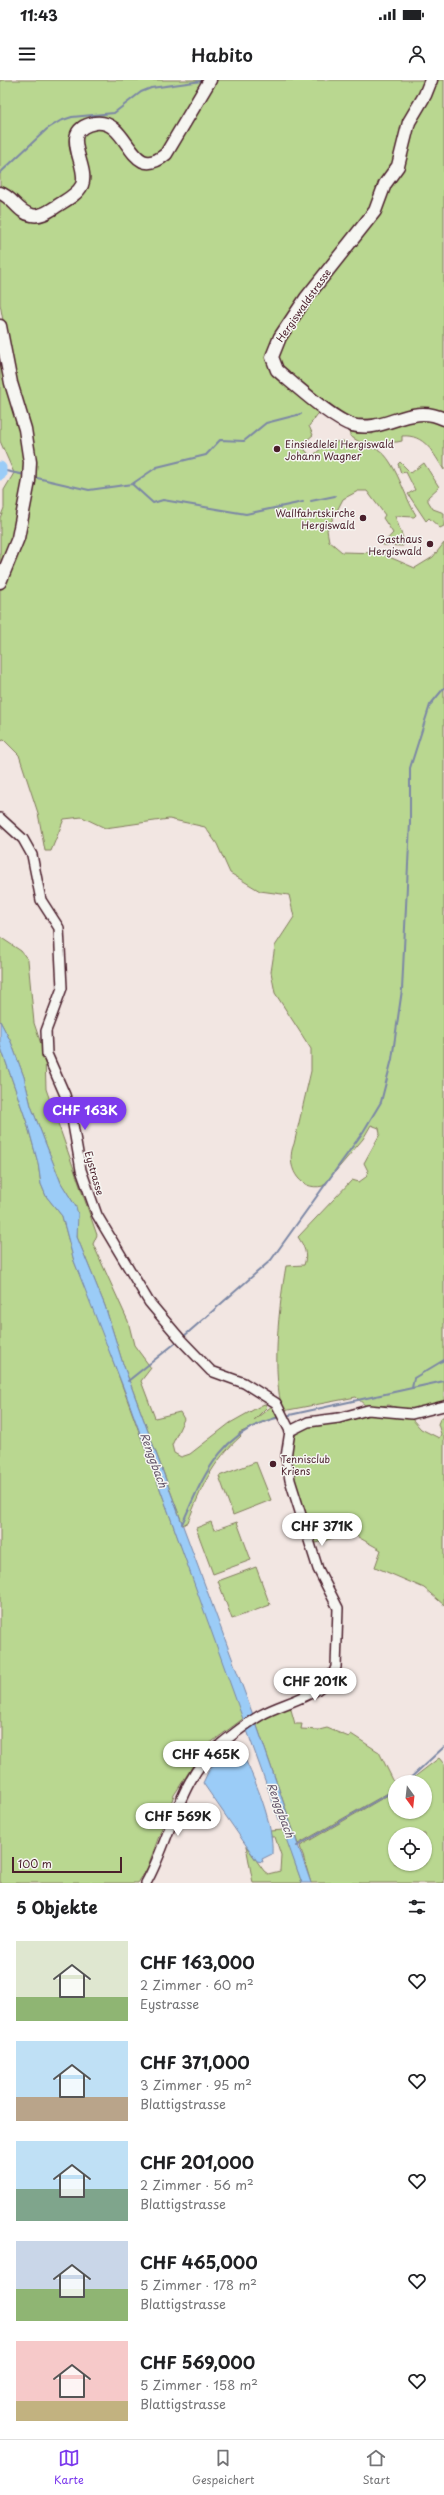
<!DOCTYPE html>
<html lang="de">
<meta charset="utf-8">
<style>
:root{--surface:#fff;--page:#f2f2f2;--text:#202124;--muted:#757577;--line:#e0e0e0;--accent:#7c3aed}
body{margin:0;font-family:"Playpen Sans",sans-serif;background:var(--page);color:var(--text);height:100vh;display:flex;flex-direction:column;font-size:15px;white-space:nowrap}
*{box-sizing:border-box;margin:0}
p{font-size:13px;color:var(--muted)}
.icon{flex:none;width:22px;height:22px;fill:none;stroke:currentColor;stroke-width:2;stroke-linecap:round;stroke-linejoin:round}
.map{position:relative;height:1803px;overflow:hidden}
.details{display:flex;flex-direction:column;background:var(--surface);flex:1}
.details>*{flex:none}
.needle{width:26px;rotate:165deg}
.buttons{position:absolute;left:388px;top:1695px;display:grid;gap:8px}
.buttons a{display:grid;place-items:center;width:44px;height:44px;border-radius:50%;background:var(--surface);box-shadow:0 1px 3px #0004;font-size:20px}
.scale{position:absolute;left:12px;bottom:10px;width:110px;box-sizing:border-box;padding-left:4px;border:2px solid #4a1f2b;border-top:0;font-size:11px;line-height:14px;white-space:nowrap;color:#4a1f2b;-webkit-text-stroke:3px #f6f6f2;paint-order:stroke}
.price{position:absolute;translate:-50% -34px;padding:0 9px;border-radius:14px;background:#fff;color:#222;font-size:13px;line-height:26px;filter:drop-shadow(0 1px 2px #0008)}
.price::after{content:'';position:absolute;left:50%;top:24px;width:12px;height:9px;margin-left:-6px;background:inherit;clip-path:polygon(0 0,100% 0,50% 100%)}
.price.on{background:var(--accent);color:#fff}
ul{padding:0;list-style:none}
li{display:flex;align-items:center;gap:12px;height:100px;padding:0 16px}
li span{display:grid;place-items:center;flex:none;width:112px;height:80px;border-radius:0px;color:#555}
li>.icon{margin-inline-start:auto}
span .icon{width:48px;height:48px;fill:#fffc;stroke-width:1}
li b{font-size:17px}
h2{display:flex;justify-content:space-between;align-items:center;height:48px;padding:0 16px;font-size:17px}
.status{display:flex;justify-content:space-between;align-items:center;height:28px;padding:0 20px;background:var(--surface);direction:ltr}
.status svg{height:11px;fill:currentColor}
header{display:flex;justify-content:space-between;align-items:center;height:52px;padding:0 16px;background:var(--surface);font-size:18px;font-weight:600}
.menu{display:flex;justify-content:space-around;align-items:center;height:56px;border-top:1px solid var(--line);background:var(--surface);font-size:11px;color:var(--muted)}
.menu a{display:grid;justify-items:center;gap:2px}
.menu .on{color:var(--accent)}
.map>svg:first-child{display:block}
.green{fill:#b9d790;stroke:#827b5e;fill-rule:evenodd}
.water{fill:#9bccf7;stroke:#7b87a5}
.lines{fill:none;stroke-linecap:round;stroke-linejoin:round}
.stream{stroke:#7b87a5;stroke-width:2}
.river{stroke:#9bccf7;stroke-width:13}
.street-casing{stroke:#4a1f2b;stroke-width:12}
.secondary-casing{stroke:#4a1f2b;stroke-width:15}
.street{stroke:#f6f6f2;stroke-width:9}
.secondary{stroke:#f6f6f2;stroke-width:12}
.poi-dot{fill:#4a1f2b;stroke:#f6f6f2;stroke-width:1.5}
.labels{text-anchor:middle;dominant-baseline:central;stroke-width:3;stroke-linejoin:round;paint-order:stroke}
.street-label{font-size:10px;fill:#4a1f2b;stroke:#f6f6f2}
.poi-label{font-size:10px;fill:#4a1f2b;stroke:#f6f6f2;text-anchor:start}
.water-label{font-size:11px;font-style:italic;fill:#625368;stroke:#f6f6f2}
</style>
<div class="status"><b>11:43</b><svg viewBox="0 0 49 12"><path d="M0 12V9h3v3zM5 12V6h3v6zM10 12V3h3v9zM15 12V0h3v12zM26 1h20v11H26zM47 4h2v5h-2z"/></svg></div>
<header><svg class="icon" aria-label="menu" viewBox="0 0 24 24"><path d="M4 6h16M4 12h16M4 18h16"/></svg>Habito<svg class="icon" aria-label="person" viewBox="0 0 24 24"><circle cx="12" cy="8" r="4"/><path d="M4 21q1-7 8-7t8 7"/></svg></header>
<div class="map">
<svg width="444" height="1803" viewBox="0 0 444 1803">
<rect width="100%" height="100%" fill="#f2e6e2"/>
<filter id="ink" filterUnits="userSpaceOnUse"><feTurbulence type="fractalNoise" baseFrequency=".025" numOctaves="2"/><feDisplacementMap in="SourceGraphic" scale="8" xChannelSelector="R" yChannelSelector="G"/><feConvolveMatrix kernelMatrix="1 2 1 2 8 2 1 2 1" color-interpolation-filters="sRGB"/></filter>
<g filter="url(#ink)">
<path class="green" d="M 0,0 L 203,0 L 203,4 L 165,71 L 145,79 L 115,46 L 84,45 L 77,106 L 59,121 L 34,132 L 0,110 Z
M 217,0 L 444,0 L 444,337 L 359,339 L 358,342 L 320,331 L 309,346 L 313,355 L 301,365 L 311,377 L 328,363 L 343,361 C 356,369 368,364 379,370 C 395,380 405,418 416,435 L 414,437 L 395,436 L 403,458 L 403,466 L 382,465 L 393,453 L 383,438 L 385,435 L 367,411 L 358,411 L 343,419 L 327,450 L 329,461 L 342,472 L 380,473 L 415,488 L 433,477 L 444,463 L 444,1321 L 409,1332 L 389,1325 L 367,1327 L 356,1317 L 283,1331 C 271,1293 279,1226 286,1186 L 304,1185 C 308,1174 304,1166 298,1157 L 352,1100 L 359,1102 L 366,1097 L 368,1091 L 364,1083 L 380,1054 L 379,1048 L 371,1045 L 363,1059 L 323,1106 C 298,1112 285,1084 294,1064 L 311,991 L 311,969 L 275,913 L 271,892 L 275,866 L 294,837 L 289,815 L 260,811 L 230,793 L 217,764 L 205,747 L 169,739 L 105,748 L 82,737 L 64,739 L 51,771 L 45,771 L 38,733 L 19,675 L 4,660 L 0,661 L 0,510 L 19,472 L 23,458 L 27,341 L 6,257 L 0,224 L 0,117 L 25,136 L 81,114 L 78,62 L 86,50 L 108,48 L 156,85 Z
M 0,264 L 17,333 L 27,384 L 11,467 L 0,495 L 0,438 L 4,428 L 4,410 L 14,393 L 0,361 Z
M 414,337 L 444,343 L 444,390 C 433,373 425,354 402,356 L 402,361 L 397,362 L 361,363 L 350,356 L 350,352 L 373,354 L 373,352 Z
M 400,382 L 411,393 L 424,383 L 439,407 L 428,417 L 428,421 L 433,429 L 444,433 L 444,446 L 440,448 L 429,438 L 426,441 L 408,414 L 415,410 L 406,392 L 401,393 L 398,384 Z
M 0,857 L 21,871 L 28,880 L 34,943 L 45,976 L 46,1009 L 97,1155 L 93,1164 L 128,1241 L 134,1265 L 151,1288 L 141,1301 L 155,1338 L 180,1332 L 184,1339 L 172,1365 L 174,1373 L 181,1377 L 190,1374 L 230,1343 L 262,1325 L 265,1324 L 267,1327 L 254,1340 L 272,1326 L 274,1325 L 279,1336 L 239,1353 L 241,1356 C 212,1382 202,1406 188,1442 L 183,1445 L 123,1284 L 105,1226 L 77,1157 L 76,1127 L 61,1103 L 31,1026 L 24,997 L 11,962 L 0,941 Z
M 0,965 L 27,1043 L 38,1083 L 41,1104 L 46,1116 L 62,1136 L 74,1181 L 97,1237 L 244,1638 L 205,1667 L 174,1715 L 147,1789 L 138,1803 L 0,1803 Z
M 372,1333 C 385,1334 398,1340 411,1338 L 421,1349 L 439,1358 L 441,1354 L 438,1344 L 440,1339 L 444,1336 L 444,1525 L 424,1508 L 375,1487 L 381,1470 L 351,1453 L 313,1464 C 305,1440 274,1364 303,1348 C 317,1341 355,1336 372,1333 Z
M 256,1382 L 271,1420 L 233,1435 L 219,1396 Z
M 211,1442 L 214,1450 L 237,1442 L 251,1480 L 213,1494 L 196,1448 Z
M 256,1487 L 270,1525 L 232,1539 L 218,1501 Z
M 290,1626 L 295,1644 L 302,1644 L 301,1649 L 319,1650 L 327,1648 L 349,1657 L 351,1654 L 379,1672 L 395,1704 L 395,1709 L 298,1764 L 256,1643 Z
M 439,1678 L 444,1684 L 444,1803 L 311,1803 L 300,1766 L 395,1711 L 395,1732 L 425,1732 L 425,1702 L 408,1702 ZM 395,1754 L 425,1754 L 425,1784 L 395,1784 Z
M 284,1750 L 302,1803 L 253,1803 L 246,1766 L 264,1791 L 268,1794 L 280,1791 L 281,1775 L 275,1757 L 271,1757 L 270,1751 Z"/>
<path class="water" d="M 0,941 L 11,962 L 24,997 L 31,1026 L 61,1103 L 76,1127 L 78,1134 L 77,1157 L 105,1226 L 123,1284 L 256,1643 L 311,1803 L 302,1803 L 127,1317 L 74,1181 L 62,1136 L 46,1116 L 41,1104 L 38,1083 L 27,1043 L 0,965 Z
M 230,1670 L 236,1670 L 243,1675 C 256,1702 274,1744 272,1774 L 262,1779 L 263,1782 L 257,1781 L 203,1703 L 210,1688 Z"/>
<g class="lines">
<path class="stream" d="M 0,93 L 47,49 L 60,41 L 72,37 L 114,33 L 141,12 L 151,8 L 202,1
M 1,390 L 25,395
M 33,397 L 89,410 L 132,404 L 153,423 L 163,420 L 246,434 L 303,422
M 132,404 L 157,387 L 206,375 L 220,360 L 244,361 L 266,343 L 301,334
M 311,421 L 335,416
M 183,1257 L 271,1180 L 363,1052 L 381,1022 L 392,979 L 402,910 L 410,743 L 410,688 L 430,625 L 444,608
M 128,1301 L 178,1261
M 412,1308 L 414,1298 L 444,1280
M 285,1336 L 444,1301
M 182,1444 C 204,1395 221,1349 281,1337
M 406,1702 L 444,1667
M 297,1766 L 395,1710"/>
<path class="river" d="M 0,388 L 0,394"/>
<defs>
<path id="street" d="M 0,738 L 23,759 L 32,775 L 41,820 L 59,848 L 62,908 L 46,951 L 47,974 L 65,1015 L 72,1039 L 81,1090 L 97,1135 L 149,1222 L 182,1261 L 211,1291 L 244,1303 L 276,1323 L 290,1351
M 290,1351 L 308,1342 L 339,1338 L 368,1330 L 412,1334 L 444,1326
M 146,1803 C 172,1757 178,1697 222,1663 C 235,1653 247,1643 261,1635 C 285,1621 327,1616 336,1587 L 338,1528 L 318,1489 L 290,1400 L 286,1377 L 290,1351"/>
<path id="secondary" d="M 431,0 L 425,15 L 409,42 L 398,86 L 385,104 L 375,131 L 306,218 L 280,257 L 272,277 L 277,290 L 285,297 C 301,310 334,340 352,345 C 385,354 410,322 444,339
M 0,113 C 13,117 18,133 32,135 C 41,137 49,131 57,126 C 66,120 77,115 82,105 C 90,85 56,50 95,43 C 130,38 129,105 166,74 L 210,0
M 0,246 L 11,303 L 25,349 L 30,382 L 29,401 L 18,458 L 0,502"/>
</defs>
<use href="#street" class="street-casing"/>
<use href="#secondary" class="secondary-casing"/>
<use href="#street" class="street"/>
<use href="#secondary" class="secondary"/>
</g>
</g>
<g class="poi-dot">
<circle cx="277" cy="369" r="4"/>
<circle cx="363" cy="438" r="4"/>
<circle cx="430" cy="464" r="4"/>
<circle cx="273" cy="1384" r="4"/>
</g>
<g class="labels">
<g class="street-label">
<text transform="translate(303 225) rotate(-55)">Hergiswaldstrasse</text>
<text transform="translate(95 1093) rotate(74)">Eystrasse</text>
</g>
<g class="poi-label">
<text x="285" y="363">Einsiedlelei Hergiswald<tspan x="285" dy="12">Johann Wagner</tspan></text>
<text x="355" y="432" text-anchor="end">Wallfahrtskirche<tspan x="355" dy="12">Hergiswald</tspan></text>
<text x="422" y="458" text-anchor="end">Gasthaus<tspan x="422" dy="12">Hergiswald</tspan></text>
<text x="281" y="1378">Tennisclub<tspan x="281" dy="12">Kriens</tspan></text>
</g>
<g class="water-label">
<text transform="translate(154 1380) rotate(70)">Renggbach</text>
<text transform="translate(281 1730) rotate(70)">Renggbach</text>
</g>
</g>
</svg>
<div class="buttons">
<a><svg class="needle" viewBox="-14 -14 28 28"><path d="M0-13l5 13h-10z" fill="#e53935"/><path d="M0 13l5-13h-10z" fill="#757577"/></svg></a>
<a><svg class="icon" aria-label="locate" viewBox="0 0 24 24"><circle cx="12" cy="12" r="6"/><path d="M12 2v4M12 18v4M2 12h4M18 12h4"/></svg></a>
</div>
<div class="scale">100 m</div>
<b class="price on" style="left:85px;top:1051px">CHF 163K</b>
<b class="price" style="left:322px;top:1467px">CHF 371K</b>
<b class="price" style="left:315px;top:1622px">CHF 201K</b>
<b class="price" style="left:206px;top:1695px">CHF 465K</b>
<b class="price" style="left:178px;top:1757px">CHF 569K</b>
</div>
<section class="details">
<h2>5 Objekte<svg class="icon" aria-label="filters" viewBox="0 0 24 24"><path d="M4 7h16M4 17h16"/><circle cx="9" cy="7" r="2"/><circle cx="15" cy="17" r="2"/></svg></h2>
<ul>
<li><span style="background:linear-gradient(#dfe7d0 70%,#8fb573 0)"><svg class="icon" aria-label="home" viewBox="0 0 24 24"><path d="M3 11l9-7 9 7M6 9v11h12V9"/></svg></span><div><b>CHF 163,000</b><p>2 Zimmer · 60 m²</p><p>Eystrasse</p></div><svg class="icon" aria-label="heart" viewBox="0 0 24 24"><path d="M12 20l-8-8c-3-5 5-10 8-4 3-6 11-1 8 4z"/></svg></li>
<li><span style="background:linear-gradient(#bfe0f5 70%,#b9a48a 0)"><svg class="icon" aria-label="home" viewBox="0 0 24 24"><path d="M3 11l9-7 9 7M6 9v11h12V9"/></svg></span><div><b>CHF 371,000</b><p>3 Zimmer · 95 m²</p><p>Blattigstrasse</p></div><svg class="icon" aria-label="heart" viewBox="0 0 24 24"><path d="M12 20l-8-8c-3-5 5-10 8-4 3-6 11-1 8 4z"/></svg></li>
<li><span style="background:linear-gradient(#bfe0f5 60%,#7fa58c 0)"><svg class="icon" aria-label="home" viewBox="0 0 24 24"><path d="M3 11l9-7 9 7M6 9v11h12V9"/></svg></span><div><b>CHF 201,000</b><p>2 Zimmer · 56 m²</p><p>Blattigstrasse</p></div><svg class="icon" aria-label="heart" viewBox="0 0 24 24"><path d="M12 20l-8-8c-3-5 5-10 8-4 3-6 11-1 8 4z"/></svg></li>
<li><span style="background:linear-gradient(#c9d6e8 60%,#8fb573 0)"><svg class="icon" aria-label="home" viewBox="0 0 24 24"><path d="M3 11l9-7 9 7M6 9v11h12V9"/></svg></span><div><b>CHF 465,000</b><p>5 Zimmer · 178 m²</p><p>Blattigstrasse</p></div><svg class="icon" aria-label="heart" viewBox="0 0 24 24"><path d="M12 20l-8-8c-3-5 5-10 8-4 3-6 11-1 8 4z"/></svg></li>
<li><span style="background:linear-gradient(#f6c9c9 75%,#c2b280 0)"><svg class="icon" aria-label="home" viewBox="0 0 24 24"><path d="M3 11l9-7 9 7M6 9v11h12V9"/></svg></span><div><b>CHF 569,000</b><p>5 Zimmer · 158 m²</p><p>Blattigstrasse</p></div><svg class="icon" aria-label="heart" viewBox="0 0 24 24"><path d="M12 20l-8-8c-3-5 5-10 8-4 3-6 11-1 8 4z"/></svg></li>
</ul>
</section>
<nav class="menu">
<a class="on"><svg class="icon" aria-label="map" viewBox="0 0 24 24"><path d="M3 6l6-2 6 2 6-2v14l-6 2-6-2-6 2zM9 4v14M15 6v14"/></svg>Karte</a>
<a><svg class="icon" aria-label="saved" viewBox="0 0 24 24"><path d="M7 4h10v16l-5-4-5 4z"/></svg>Gespeichert</a>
<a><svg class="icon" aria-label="home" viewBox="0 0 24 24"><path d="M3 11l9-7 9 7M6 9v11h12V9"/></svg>Start</a>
</nav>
